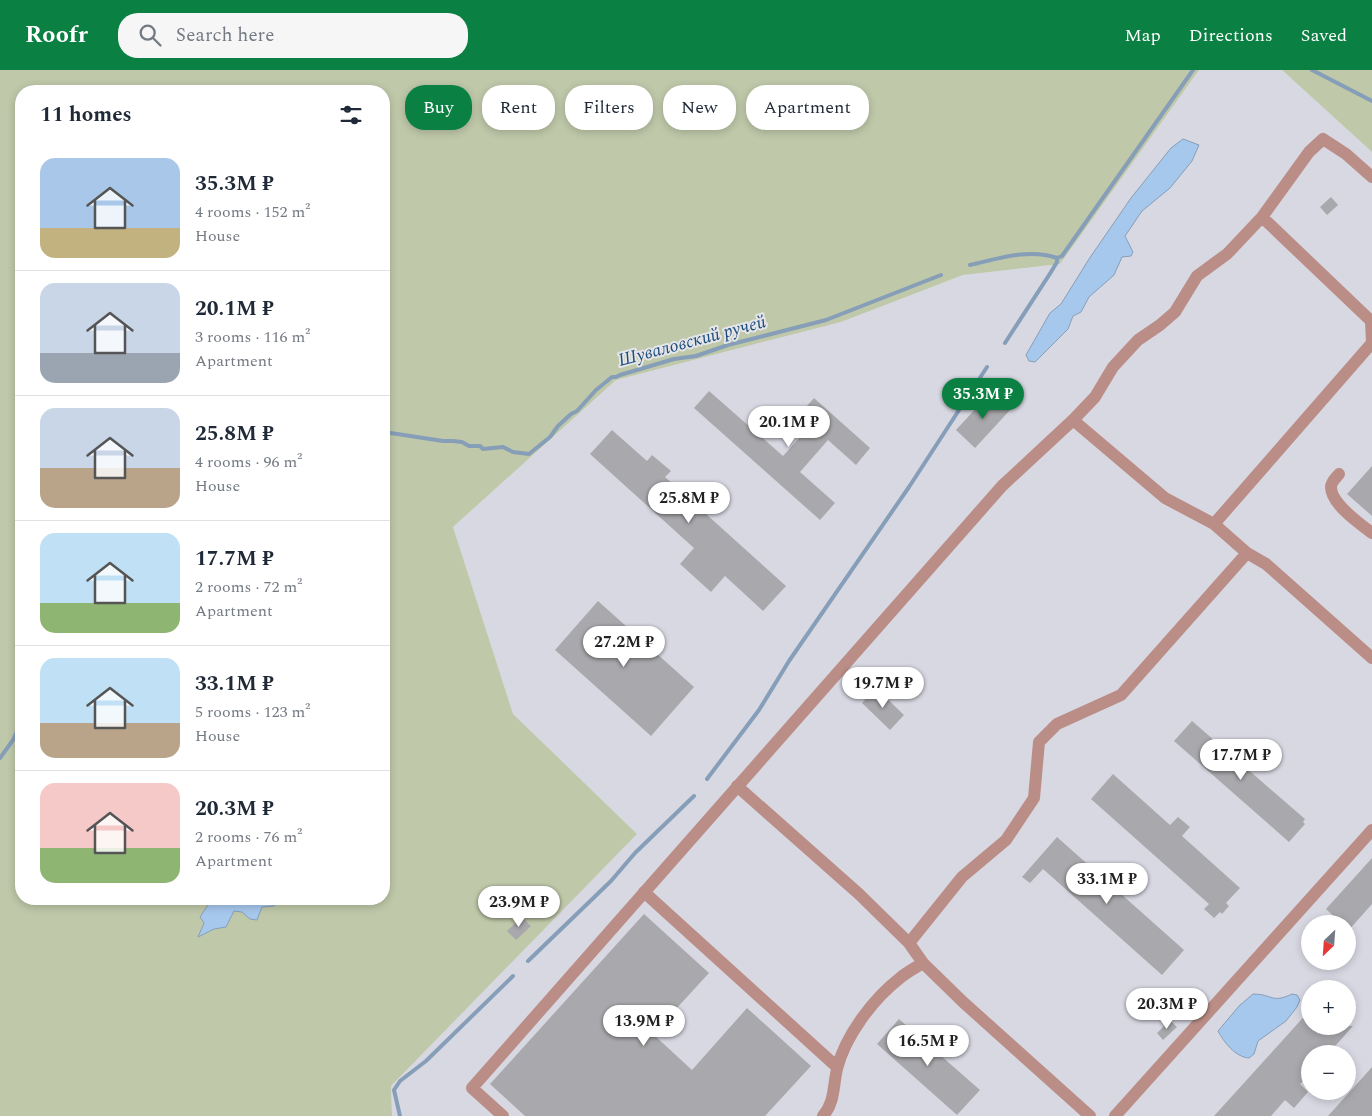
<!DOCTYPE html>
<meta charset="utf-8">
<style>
:root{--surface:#fff;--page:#f6f6f7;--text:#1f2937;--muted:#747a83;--line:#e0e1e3;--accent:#0b8043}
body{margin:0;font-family:Spectral,serif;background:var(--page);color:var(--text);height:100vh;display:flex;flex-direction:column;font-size:19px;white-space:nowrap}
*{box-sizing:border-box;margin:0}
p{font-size:16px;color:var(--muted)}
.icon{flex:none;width:28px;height:28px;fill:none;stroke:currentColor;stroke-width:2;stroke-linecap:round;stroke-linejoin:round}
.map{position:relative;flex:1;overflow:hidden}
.side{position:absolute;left:15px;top:15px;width:375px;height:820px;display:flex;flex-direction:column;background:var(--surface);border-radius:20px;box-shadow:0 2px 8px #0003}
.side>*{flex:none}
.hud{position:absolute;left:405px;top:15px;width:475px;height:45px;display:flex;gap:10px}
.needle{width:32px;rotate:205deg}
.buttons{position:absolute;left:1301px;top:845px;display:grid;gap:10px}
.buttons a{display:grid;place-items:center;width:55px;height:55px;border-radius:50%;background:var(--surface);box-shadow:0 2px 8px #0003;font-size:25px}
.price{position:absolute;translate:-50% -42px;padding:0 11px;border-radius:18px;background:#fff;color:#222;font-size:16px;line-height:32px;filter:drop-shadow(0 1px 2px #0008)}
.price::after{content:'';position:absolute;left:50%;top:30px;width:15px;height:11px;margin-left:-8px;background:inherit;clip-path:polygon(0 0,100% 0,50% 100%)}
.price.on{background:var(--accent);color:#fff}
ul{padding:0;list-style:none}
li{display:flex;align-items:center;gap:15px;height:125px;padding:0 25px}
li+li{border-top:1px solid var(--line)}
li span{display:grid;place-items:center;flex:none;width:140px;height:100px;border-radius:15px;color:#555}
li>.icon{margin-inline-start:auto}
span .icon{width:60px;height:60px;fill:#fffc;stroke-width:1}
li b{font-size:21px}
h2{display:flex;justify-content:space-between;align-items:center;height:60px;padding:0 25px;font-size:21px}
.pill{padding:0 18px;border-radius:20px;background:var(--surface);box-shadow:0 2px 8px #0003;font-size:18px;line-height:45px}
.pill.on{background:var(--accent);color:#fff}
header{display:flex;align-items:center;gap:30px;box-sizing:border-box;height:70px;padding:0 25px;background:var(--accent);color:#fff}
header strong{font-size:24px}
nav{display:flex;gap:28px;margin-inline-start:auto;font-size:18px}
.search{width:350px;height:45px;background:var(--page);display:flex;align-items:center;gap:12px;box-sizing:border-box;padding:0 18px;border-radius:20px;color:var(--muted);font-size:19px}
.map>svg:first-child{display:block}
.built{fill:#d8d8e3;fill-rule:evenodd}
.green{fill:#bfc8a9;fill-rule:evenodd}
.water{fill:#a6c8ed;stroke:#869eb8}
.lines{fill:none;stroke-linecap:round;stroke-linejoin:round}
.stream{stroke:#869eb8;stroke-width:4}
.building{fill:#a9a9ad}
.minor{stroke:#ba8e86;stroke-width:12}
.labels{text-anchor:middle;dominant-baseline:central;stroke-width:4;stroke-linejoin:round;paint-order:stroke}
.water-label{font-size:18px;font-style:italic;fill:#1c4c7a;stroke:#e5e5e9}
</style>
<header>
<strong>Roofr</strong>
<div class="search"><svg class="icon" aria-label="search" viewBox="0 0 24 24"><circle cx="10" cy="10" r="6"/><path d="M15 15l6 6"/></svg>Search here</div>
<nav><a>Map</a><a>Directions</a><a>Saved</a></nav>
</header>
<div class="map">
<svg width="1372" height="1046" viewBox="0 0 1372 1046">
<rect width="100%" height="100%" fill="#e5e5e9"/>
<path class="built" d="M 1199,0 L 1282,0 L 1372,82 L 1372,1046 L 392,1046 L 391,1016 L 637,764 L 513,645 L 453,457 L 616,310 L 841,252 L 963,205 L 1060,194 ZM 1310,854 L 1348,854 L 1348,891 L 1310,891 ZM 1310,919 L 1348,919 L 1348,956 L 1310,956 ZM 1310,984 L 1348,984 L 1348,1021 L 1310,1021 Z"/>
<path class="green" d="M 0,0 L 1199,0 L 1060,194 L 963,205 L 841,252 L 616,310 L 453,457 L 513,644 L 637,764 L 391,1016 L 392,1046 L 0,1046 ZM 21,21 L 384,21 L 384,829 L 21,829 Z
M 1282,0 L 1372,0 L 1372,82 Z"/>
<path class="water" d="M 1183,69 L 1199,75 L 1192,91 L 1170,118 L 1142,141 L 1125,166 L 1133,182 L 1131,186 L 1122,187 L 1114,205 L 1089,227 L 1081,242 L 1073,246 L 1068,259 L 1035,292 L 1029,291 L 1026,285 L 1050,243 L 1061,234 L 1089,189 L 1131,128 L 1171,78 Z
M 212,829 L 294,829 L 277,832 L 274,836 L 262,837 L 257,850 L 250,849 L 242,842 L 234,841 L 226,857 L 214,859 L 198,867 L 204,853 L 200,847 Z
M 1253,924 C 1273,924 1271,934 1292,924 L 1297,925 L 1300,930 L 1297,937 L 1286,951 L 1258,971 L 1254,984 L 1249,988 C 1235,987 1224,972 1218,961 L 1239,936 Z"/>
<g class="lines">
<path class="stream" d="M 1312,0 L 1372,31
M 970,195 C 997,189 1029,178 1057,188
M 1005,273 L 1051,202 L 1057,192 L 1057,188 L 1062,186 L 1193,0
M 384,362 L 443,371 L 453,371 L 462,372 L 469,376 L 480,376 L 483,379 L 503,377 L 513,382 L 529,384 L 550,367 L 558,356 L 571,344 L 577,341 L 596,320 L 612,307 L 616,307 L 620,305 L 674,289 L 696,286 L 728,275 L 826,250 L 941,205
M 0,688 L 13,670 L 21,653
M 707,709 L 759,640 L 789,591 L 909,417 L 987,297
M 528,891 L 611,811 L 635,783 L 694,726
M 400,1046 L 394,1020 L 400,1011 L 426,991 L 513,906"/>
</g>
<path class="building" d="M 1331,127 L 1338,135 L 1327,145 L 1320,137 Z
M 709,321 L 783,386 L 811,355 L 799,345 L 814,328 L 870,378 L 856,395 L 828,370 L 800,402 L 835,433 L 820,450 L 694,338 Z
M 991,322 L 1011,339 L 975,378 L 956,360 Z
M 612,360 L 647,391 L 652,385 L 671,401 L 665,407 L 786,516 L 763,541 L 725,506 L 711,522 L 680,494 L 694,478 L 590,384 Z
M 1372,396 L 1372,446 L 1347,424 Z
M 598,531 L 694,617 L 651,666 L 555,580 Z
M 876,618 L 904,645 L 890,660 L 862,633 Z
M 1192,651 L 1305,749 L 1303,752 L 1305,754 L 1289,772 L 1174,671 Z
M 1113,704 L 1170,755 L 1178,747 L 1190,757 L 1182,766 L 1240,818 L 1226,833 L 1229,836 L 1222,844 L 1220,842 L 1214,848 L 1204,839 L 1209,834 L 1091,729 Z
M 1057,767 L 1184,880 L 1162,905 L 1043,799 L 1030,813 L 1022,807 Z
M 1372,788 L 1372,834 L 1348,861 L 1348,854 L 1342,854 L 1326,839 Z
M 644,844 L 709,903 L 653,964 L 692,1000 L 747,938 L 811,996 L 765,1046 L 525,1046 L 490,1014 Z
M 522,847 L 531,856 L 516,870 L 507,861 Z
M 1310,940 L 1310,956 L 1353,956 L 1328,984 L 1310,984 L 1310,1004 L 1300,1014 L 1308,1022 L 1294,1038 L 1285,1030 L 1271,1046 L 1214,1046 Z
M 899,949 L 980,1020 L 957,1045 L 877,974 Z
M 1170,950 L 1177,957 L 1163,970 L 1157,963 Z
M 1372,997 L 1372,1046 L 1328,1046 Z"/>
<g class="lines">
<path class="minor" d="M 1073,350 L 1165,428 L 1214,454 L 1247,483 L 1266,494 L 1372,588
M 1339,404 C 1336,408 1331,412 1331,417 C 1331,434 1360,454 1372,463
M 1214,454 L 1372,273 L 1371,251 L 1262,147
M 737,716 L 859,824 L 909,873 L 923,893 L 963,932 L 1090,1046
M 644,822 L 837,997
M 909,873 L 962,807 L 1006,770 L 1034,728 L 1039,672 L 1057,654 L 1121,625 L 1247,483
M 503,1046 L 472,1018 L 1002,416 L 1073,350 L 1095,327 L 1113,297 L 1138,270 L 1160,255 L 1175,242 L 1197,206 L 1227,184 L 1262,147 L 1309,82 L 1323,69 L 1346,84 L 1372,107
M 823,1046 C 835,1032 833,1016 837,999 C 845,966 873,929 900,908 C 907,902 915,898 923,893
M 1115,1046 L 1372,760"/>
</g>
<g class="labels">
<g class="water-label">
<text transform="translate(692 271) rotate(-15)">Шуваловский ручей</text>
</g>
</g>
</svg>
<div class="buttons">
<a><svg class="needle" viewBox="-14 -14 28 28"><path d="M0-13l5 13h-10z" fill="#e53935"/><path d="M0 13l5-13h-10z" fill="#747a83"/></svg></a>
<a>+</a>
<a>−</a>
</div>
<b class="price on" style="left:983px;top:350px">35.3M ₽</b>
<b class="price" style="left:789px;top:378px">20.1M ₽</b>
<b class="price" style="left:689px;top:454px">25.8M ₽</b>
<b class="price" style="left:624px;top:598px">27.2M ₽</b>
<b class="price" style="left:883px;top:639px">19.7M ₽</b>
<b class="price" style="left:1241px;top:711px">17.7M ₽</b>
<b class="price" style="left:1107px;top:835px">33.1M ₽</b>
<b class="price" style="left:519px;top:858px">23.9M ₽</b>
<b class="price" style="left:1167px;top:960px">20.3M ₽</b>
<b class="price" style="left:644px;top:977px">13.9M ₽</b>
<b class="price" style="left:928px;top:997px">16.5M ₽</b>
<div class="hud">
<a class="pill on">Buy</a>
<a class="pill">Rent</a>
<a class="pill">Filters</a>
<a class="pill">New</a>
<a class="pill">Apartment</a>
</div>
<section class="side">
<h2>11 homes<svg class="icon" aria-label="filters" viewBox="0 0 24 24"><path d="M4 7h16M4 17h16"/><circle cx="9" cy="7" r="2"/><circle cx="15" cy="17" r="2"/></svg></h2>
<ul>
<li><span style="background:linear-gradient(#a9c7e8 70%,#c2b280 0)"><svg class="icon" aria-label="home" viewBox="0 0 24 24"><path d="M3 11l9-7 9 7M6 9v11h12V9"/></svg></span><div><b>35.3M ₽</b><p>4 rooms · 152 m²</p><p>House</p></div></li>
<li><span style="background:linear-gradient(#c9d6e8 70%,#9aa5b1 0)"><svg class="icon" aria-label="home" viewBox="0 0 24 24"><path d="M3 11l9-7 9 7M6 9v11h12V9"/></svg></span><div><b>20.1M ₽</b><p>3 rooms · 116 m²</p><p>Apartment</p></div></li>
<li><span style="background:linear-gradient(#c9d6e8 60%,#b9a48a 0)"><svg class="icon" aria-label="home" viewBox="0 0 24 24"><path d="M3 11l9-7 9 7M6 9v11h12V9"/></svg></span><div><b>25.8M ₽</b><p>4 rooms · 96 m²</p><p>House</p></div></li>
<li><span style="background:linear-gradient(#bfe0f5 70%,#8fb573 0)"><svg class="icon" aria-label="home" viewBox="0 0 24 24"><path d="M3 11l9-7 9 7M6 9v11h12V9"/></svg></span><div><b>17.7M ₽</b><p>2 rooms · 72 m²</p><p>Apartment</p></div></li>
<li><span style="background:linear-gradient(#bfe0f5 65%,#b9a48a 0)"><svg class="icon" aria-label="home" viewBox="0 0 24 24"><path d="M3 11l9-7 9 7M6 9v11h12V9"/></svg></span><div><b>33.1M ₽</b><p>5 rooms · 123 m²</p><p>House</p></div></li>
<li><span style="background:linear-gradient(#f6c9c9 65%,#8fb573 0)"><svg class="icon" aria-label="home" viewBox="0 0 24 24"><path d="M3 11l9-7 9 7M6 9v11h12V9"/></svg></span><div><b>20.3M ₽</b><p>2 rooms · 76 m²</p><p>Apartment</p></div></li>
</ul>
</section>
</div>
